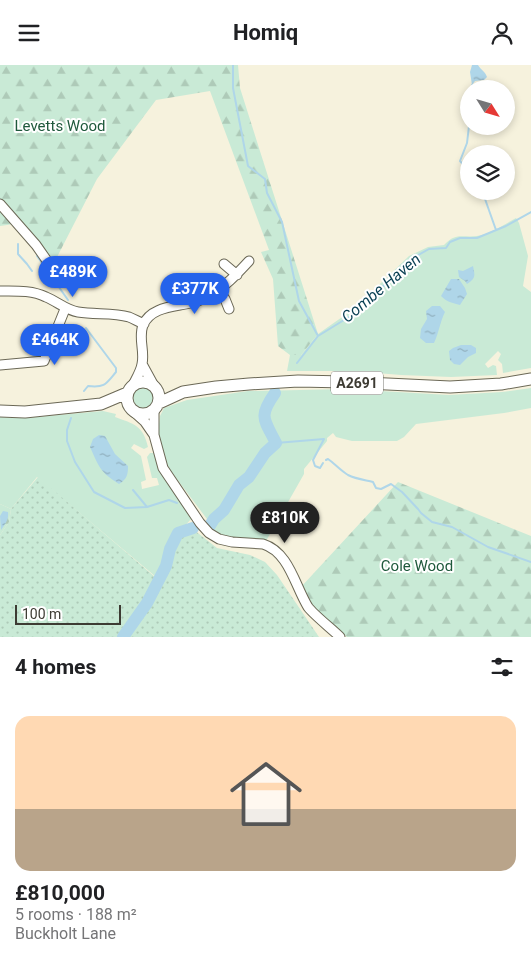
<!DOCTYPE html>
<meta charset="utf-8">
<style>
:root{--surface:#fff;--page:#f2f2f2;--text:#202124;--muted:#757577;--line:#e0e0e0;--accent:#2563eb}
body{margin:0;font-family:Roboto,sans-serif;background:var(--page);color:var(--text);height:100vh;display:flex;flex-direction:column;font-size:19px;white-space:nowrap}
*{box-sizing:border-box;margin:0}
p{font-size:16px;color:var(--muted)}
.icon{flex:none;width:28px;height:28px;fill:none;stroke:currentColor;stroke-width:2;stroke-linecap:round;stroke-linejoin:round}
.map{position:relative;height:572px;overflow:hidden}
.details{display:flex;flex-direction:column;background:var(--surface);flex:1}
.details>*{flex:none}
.needle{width:32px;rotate:127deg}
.tools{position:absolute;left:460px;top:15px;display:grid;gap:10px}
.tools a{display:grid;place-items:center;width:55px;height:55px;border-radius:50%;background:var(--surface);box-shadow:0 2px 8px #0003;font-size:25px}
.scale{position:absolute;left:15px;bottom:12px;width:106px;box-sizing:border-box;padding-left:5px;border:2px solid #3d3b33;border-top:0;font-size:14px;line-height:18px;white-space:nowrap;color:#3d3b33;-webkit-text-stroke:4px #fff;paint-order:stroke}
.price{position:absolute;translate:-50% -42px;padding:0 11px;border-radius:18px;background:var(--accent);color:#fff;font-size:16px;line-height:32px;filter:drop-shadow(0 1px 2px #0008)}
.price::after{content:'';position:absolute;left:50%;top:30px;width:15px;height:11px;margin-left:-8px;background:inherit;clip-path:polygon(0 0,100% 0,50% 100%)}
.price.current{background:#222;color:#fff}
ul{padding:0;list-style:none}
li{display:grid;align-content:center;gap:10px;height:265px;padding:0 15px}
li+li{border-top:1px solid var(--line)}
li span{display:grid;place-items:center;height:155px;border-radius:15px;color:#555}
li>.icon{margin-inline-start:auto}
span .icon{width:90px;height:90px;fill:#fffc;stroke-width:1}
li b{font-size:21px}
h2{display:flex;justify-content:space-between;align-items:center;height:60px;padding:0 15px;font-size:21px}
header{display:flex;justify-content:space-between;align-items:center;height:65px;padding:0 15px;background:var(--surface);font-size:22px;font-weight:700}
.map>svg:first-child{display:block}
.grass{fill:#c9ead6}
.forest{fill:url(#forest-firs)}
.park{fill:url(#park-dots)}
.water{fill:url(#water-ripples)}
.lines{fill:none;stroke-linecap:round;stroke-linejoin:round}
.stream{stroke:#afd6e9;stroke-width:2}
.river{stroke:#afd6e9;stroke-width:12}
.minor-casing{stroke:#6b6856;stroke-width:11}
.major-casing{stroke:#6b6856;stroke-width:13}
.minor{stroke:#fff;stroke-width:9}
.major{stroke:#fff;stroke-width:11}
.labels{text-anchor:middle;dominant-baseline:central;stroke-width:4;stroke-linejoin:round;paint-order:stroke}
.shield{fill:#fff;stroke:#777670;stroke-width:1}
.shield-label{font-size:14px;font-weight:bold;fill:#3d3b33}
.park-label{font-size:15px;fill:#1f593c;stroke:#fff}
.water-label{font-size:16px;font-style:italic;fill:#083f53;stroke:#fff}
</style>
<header><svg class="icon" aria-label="menu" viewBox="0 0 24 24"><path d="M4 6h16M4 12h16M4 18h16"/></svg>Homiq<svg class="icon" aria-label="person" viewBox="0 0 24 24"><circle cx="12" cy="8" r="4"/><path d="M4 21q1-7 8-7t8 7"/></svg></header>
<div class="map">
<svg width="531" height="572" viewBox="0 0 531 572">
<defs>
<pattern id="forest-firs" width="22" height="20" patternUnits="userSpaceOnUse" patternTransform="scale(1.25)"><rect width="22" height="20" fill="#c9ead6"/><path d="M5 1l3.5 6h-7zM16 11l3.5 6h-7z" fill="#aecab8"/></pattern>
<pattern id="park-dots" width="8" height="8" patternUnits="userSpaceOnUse" patternTransform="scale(1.25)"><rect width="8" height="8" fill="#c9ead6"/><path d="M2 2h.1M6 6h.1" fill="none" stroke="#aecab8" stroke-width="1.8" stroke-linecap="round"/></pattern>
<pattern id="water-ripples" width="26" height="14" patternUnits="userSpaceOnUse" patternTransform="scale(1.25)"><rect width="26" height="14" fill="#afd6e9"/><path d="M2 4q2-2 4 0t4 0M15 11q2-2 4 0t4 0" fill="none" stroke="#90afbd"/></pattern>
</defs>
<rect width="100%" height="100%" fill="#f6f2dd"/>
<path class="grass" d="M 516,153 L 519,158 L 528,191 L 523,221 L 531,227 L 531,303 L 503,308 L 502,299 L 498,295 L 501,289 L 498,286 L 485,299 L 488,303 L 493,300 L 496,301 L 497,310 L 451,312 L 401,310 L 352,306 L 287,306 L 290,290 L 301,290 L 318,269 L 355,243 L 409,191 L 428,182 L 444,180 C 456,167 463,173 477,171 C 490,169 505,159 516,153 Z
M130 333a13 13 0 1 1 26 0a13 13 0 1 1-26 0Z
M 531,323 L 531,343 L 504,348 L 416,359 L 404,372 L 397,376 L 352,376 L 336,372 L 333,368 L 327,373 L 327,376 L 304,404 L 304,409 L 266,476 L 233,475 L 221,472 L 210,465 L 207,454 L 167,401 L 158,368 L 160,351 L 164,343 L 187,335 L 248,326 L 346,324 L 449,330 L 502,327 Z
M 103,346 L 116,349 L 115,352 C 134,359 143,360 148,382 L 144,384 L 134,379 L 131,383 L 141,391 L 146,415 L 141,417 L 142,424 L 159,420 L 157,413 L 152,413 L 147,392 L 150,388 L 154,388 L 160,404 L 192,453 C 176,469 166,492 156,512 L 37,412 L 11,444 L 0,439 L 0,352 L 25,353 Z"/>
<path class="forest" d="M 0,0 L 238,0 L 240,23 L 318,269 L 301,290 L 290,290 L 278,281 L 273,214 L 261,187 L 269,185 L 210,26 L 156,35 L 97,114 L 53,200 L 21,158 L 0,161 Z
M 398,417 L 531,471 L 531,572 L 347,572 L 312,541 L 301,522 Z
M 0,439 L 11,444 L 9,457 L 0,470 Z"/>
<path class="park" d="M 38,412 L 155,512 L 164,495 L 172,473 L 176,467 L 185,460 L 194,465 L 217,483 L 250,490 L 265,497 L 277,510 L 319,572 L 0,572 L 0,470 L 9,457 L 11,444 Z"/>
<path class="water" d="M 472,0 L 478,0 C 481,5 485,6 487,12 L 484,15 L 475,16 L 472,20 L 470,7 Z
M 473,201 C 475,211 476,213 467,219 L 465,216 L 459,212 L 458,205 L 463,206 Z
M 451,214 L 459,214 L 465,223 L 467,229 L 460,240 C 452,238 447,237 441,231 Z
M 432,241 L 440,241 L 445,247 C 440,257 439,267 434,278 L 426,278 L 420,273 L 421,264 L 427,254 L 426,246 Z
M 461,280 L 471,280 L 476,283 L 476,288 L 468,292 L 460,300 L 454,299 L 450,295 L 449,286 L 453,283 Z
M 99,370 L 105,371 L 115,389 L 128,401 C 128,410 127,414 119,419 C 100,407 99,402 90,382 L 93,374 Z
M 3,446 L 8,447 C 9,455 5,459 1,465 L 0,451 Z"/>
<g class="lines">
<path class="stream" d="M 233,0 L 233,23 L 248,101 L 265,114 L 267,128 L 282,157 L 299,236 L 318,271
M 472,24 L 472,20
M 469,106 L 460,96 L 467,78 L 469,61
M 479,126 L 485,134 L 496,165
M 18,179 L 18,189 L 27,199 L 32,206
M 37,191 L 68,235
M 297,298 L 318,271 L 357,247 L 411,194 L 429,184 L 446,183 L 450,177 L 460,173 L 477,173 L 506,161 L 531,147
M 84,326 L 88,321 C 105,323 106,319 116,307 L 116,303 L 86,263
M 71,353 L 67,365 L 67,376 L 75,397 L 94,427 L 125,443 L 147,442 L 169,435 L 177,438
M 276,378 L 324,374 L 313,395 L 315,401 L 320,403 L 323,398
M 326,395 L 328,394 C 335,399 341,406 348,410 C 356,414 365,415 373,417 L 376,423 L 381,424 L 391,419 L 402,427 L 418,444 L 421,448 L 432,457 L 452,462 L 488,482 L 531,497
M 133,425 L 147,442"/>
<path class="river" d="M 209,462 L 214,454 L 224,445 L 239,420 L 249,412 L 265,388 L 276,378 C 264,354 258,352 275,328
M 123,572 L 147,538 L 166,501 L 170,484 L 178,468 L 193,463"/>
<defs>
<path id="minor" d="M 0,139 L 36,180 L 50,200
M 224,199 L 237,210
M 219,225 L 225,234 L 229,244
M 0,226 C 16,226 32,225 46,232 C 58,237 66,245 78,247 C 95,250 113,247 129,252 C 134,254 139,257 144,259
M 142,299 L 154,321
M 0,300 L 44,296 L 65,244
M 133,320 C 136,314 141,306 142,299 C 145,286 138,273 143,260 C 151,242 173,242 190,238 C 196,237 203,234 208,231 C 224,223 237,209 249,196
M 135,348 L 145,357 L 154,370 L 163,403 L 200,458 L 209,468 L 219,474 L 232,477 L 263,479 C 289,487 295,521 308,542 C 314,550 332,564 340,572
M 154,370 L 154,346"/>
<path id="major" d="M127 333a16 16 0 1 1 32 0a16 16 0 1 1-32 0Z
M 159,338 L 183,327 L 216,322 L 249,319 L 298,316 L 346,317 L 450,322 L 501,319 L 531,314
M 0,346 L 25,347 L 101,339 L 127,328"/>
</defs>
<use href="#minor" class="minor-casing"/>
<use href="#major" class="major-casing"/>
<use href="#minor" class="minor"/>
<use href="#major" class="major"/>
</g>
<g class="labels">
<rect class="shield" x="331" y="306.5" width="52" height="23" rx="4"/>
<g class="shield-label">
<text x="357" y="318">A2691</text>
</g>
<g class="park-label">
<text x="60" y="61">Levetts Wood</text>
<text x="417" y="501">Cole Wood</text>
</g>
<g class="water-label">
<text transform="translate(381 223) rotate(-40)">Combe Haven</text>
</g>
</g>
</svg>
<div class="tools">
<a><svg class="needle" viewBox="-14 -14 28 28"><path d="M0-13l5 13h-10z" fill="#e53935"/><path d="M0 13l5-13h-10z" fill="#757577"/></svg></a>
<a><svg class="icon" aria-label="layers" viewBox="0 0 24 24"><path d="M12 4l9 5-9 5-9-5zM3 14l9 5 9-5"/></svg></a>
</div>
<div class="scale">100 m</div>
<b class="price" style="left:73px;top:233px">£489K</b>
<b class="price" style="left:195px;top:250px">£377K</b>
<b class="price" style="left:55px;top:301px">£464K</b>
<b class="price current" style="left:285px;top:479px">£810K</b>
</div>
<section class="details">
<h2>4 homes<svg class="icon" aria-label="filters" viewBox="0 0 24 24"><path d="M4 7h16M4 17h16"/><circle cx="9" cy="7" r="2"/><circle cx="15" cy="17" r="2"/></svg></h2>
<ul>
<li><span style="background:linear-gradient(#ffd9b3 60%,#b9a48a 0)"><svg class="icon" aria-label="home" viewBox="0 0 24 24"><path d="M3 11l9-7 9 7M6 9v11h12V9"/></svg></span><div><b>£810,000</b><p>5 rooms · 188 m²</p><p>Buckholt Lane</p></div></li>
</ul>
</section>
